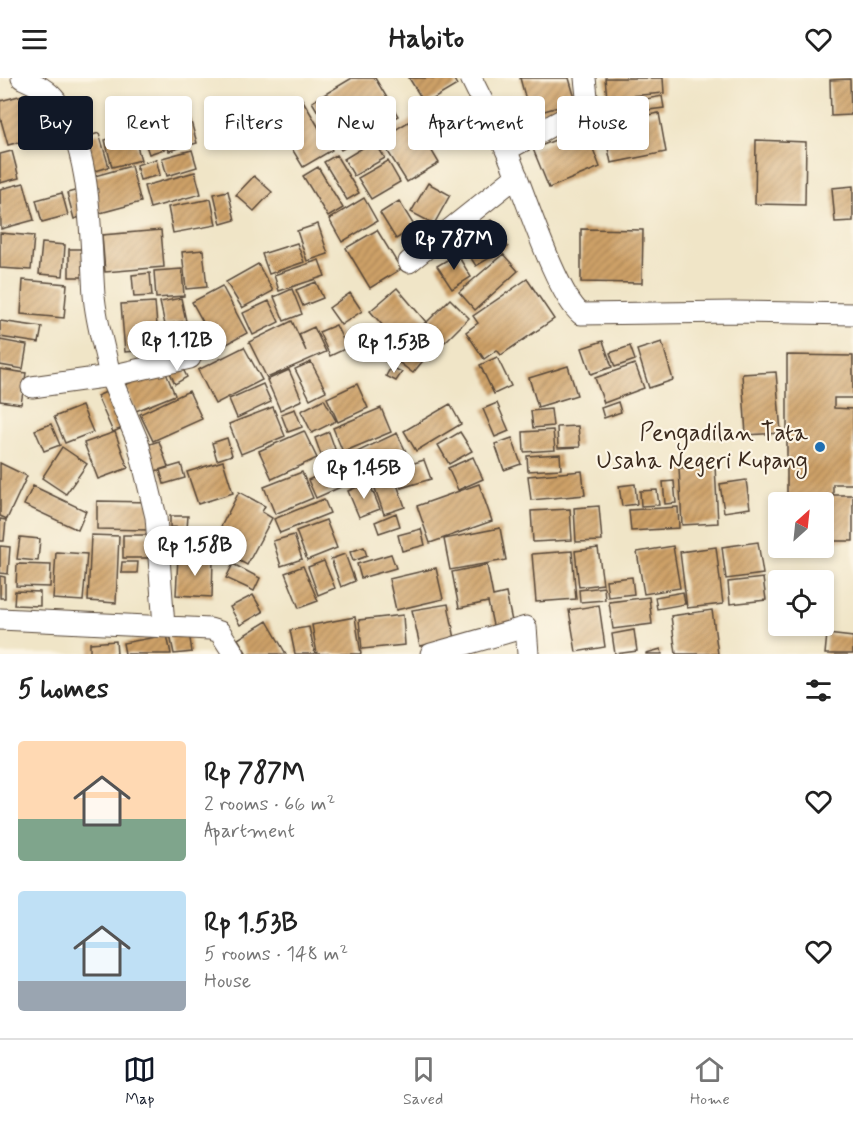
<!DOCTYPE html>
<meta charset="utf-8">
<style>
:root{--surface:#fff;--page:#f6f6f6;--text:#222;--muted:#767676;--line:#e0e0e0;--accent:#111827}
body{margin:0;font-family:Mynerve,sans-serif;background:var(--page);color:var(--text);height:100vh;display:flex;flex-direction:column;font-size:22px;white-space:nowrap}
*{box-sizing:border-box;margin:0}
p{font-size:20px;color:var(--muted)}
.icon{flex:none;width:33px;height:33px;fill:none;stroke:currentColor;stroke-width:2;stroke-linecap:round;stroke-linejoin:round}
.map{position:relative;height:576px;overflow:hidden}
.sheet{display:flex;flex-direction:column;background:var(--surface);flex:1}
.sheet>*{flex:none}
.top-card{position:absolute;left:18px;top:18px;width:818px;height:54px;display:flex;gap:12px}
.needle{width:39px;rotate:27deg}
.buttons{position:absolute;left:768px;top:414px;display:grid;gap:12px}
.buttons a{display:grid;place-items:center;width:66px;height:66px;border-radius:6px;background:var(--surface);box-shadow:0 3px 9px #0003;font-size:30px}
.price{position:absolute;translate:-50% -51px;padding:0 14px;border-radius:21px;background:#fff;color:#222;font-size:20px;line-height:39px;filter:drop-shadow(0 2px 3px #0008)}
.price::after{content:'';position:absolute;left:50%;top:36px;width:18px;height:14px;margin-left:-9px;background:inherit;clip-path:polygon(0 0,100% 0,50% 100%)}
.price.active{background:var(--accent);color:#fff}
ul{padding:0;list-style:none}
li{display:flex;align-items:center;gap:18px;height:150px;padding:0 18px}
li span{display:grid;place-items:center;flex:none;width:168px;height:120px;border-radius:6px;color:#555}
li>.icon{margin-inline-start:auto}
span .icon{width:72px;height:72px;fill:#fffc;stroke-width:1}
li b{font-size:26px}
h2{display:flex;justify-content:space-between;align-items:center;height:72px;padding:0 18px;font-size:26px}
.tag{padding:0 21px;border-radius:6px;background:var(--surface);box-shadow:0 3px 9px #0003;font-size:21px;line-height:54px}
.tag.active{background:var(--accent);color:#fff}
header{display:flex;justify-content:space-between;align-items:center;height:78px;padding:0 18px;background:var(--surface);font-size:27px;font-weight:700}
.menu{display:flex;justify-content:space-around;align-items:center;height:84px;border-top:2px solid var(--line);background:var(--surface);font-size:16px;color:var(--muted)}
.menu a{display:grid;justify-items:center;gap:3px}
.menu .active{color:var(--accent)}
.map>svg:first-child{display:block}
.building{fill:url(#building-hatch)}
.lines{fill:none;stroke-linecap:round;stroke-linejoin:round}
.street-casing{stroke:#564637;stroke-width:23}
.street{stroke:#fff;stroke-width:21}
.poi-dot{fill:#1f6fb2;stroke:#fcf5e5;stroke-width:2}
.labels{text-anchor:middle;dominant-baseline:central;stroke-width:4.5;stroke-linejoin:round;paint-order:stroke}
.poi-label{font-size:24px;fill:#3b2a1e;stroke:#fcf5e5;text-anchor:end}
</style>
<header><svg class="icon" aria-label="menu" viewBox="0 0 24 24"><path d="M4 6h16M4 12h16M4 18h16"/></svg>Habito<svg class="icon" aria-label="heart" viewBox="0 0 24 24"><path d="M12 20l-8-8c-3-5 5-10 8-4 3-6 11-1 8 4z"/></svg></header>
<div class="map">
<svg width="853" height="576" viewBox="0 0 853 576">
<defs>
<pattern id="building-hatch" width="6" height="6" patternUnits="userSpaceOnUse" patternTransform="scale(1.5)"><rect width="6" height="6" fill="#cea167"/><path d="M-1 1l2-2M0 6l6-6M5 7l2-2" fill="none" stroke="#a88354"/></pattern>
</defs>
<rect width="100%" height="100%" fill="#fcf5e5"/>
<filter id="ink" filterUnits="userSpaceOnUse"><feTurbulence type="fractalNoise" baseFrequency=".0167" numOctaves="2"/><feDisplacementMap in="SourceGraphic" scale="12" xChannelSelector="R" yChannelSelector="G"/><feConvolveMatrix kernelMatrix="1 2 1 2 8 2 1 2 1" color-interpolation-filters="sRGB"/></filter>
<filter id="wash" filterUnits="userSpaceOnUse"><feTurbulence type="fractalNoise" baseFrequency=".008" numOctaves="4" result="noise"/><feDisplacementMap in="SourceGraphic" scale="24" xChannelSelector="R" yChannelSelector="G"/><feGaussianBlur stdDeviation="1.35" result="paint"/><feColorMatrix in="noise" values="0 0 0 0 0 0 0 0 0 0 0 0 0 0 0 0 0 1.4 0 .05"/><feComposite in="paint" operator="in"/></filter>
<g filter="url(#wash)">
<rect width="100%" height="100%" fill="#f0e5c7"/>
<g id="blocks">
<path class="building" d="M 352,0 L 375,0 L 398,38 L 341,72 L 312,24 Z
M 409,0 L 453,0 L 457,7 L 425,26 Z
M 520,0 L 569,0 L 576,24 L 530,37 Z
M 605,0 L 663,0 L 664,15 L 607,20 Z
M 850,1 L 851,37 L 831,38 L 830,2 Z
M 34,14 L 46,57 L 8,67 L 0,39 L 0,23 Z
M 662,18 L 664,30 L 641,33 L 640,22 Z
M 302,21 L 332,72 L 303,89 L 272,38 Z
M 188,33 L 197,65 L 169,73 L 160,41 Z
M 659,35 L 666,74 L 611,85 L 603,46 Z
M 413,41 L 439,85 L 407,104 L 380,61 Z
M 159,47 L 167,70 L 149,76 L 141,53 Z
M 585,50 L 600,89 L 549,110 L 533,71 Z
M 133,54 L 141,82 L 112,89 L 105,62 Z
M 99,55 L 109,89 L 92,94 L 83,60 Z
M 756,62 L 806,64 L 805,127 L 755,126 Z
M 374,63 L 385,80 L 354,98 L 344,81 Z
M 192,72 L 197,89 L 167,98 L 162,80 Z
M 12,73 L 19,100 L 0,105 L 0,76 Z
M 336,77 L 359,115 L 347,122 L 324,84 Z
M 156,81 L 160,97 L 140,102 L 136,87 Z
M 388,83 L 400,104 L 371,121 L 358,100 Z
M 131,88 L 141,124 L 100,135 L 91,99 Z
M 318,89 L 343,130 L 328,139 L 303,98 Z
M 195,94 L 201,116 L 150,130 L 144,108 Z
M 254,98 L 272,114 L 254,133 L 236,117 Z
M 24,105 L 34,142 L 1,151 L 0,111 Z
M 428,105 L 450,117 L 434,146 L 411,134 Z
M 853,108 L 853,143 L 835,144 L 832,110 Z
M 82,111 L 89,136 L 74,141 L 67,115 Z
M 228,113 L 235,142 L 221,146 L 214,116 Z
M 62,115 L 68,137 L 42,144 L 36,122 Z
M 364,120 L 377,143 L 342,164 L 329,141 Z
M 211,121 L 216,147 L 173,155 L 168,129 Z
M 399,123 L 415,149 L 396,161 L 380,135 Z
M 491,142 L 508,169 L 476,188 L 459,161 Z
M 318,146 L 328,176 L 307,183 L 297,153 Z
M 581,151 L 643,152 L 642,205 L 581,204 Z
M 161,152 L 164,189 L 105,194 L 102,157 Z
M 377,152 L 401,191 L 370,210 L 346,170 Z
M 0,155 L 34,158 L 31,192 L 0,190 Z
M 42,165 L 65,167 L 63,198 L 39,196 Z
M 297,165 L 304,184 L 269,196 L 262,176 Z
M 69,171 L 89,171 L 89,199 L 69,199 Z
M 203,172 L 207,209 L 186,211 L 182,174 Z
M 457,176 L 471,199 L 452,211 L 437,188 Z
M 503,176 L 518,193 L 475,232 L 459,214 Z
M 319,182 L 325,198 L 279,213 L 274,197 Z
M 258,186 L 273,213 L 242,230 L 226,204 Z
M 182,191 L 184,218 L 156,220 L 154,193 Z
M 150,195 L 152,218 L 134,219 L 132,197 Z
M 527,201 L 554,241 L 501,277 L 497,272 L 484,281 L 466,254 L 478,245 L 473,238 Z
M 23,202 L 67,206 L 64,240 L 21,236 Z
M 316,204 L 323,220 L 303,228 L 296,212 Z
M 222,208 L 247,255 L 218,271 L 192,224 Z
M 397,210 L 426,244 L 399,266 L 370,233 Z
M 292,211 L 302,236 L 284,243 L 274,219 Z
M 350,215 L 362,233 L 341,247 L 329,230 Z
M 181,220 L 186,243 L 165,247 L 160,224 Z
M 450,221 L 469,240 L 445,264 L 426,245 Z
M 269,223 L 279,244 L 253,257 L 243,235 Z
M 155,224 L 159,271 L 125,274 L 121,226 Z
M 0,243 L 42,249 L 39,265 L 0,259 Z
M 292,243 L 306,273 L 299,256 L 314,249 L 326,274 L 267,300 L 249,264 Z
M 336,247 L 347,270 L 330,278 L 319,254 Z
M 422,249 L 439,263 L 413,295 L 396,282 Z
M 385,258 L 397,274 L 385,283 L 373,267 Z
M 0,262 L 27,267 L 23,291 L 0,287 Z
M 603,263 L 612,289 L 591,296 L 582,270 Z
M 662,264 L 673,302 L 649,310 L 637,272 Z
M 630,268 L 635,282 L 615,289 L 610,275 Z
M 244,269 L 262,302 L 215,326 L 198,292 Z
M 787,277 L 853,278 L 853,320 L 834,320 L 834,330 L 853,331 L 853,406 L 833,406 L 833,417 L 853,417 L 853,463 L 824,463 L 824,424 L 787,424 Z
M 497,279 L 511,308 L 494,316 L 480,287 Z
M 179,283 L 187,299 L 175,306 L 167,288 Z
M 311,284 L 326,313 L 310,321 L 295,291 Z
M 635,286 L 644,310 L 604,325 L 595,300 Z
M 568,288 L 577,317 L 538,329 L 529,300 Z
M 391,289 L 402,294 L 396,303 L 386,298 Z
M 164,290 L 175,317 L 136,333 L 125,307 Z
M 0,291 L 26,295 L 21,326 L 0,323 Z
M 289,292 L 302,322 L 280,332 L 267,302 Z
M 776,294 L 781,355 L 746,357 L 742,296 Z
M 263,306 L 271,324 L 237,340 L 229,321 Z
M 357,306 L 368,330 L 338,344 L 327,320 Z
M 113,311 L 129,347 L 113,354 L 97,318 Z
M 189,313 L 202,341 L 153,363 L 140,336 Z
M 324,321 L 336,343 L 312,355 L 301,333 Z
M 618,324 L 621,334 L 604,340 L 601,330 Z
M 497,325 L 509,353 L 495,359 L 483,331 Z
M 450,326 L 461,346 L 416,373 L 404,353 Z
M 82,328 L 93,354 L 65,365 L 54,339 Z
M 273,329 L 285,358 L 241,376 L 229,346 Z
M 381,330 L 391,354 L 343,374 L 333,350 Z
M 295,331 L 302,349 L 288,354 L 281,336 Z
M 551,331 L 553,348 L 533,350 L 531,333 Z
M 51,346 L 60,367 L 44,373 L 35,352 Z
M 578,348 L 580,369 L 558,370 L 557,349 Z
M 553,352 L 555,372 L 524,374 L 523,354 Z
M 304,353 L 317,380 L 272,401 L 259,373 Z
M 115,354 L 128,390 L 98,401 L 84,365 Z
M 329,354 L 335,371 L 321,377 L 315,360 Z
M 460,354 L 472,373 L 449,386 L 438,367 Z
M 397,355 L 408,378 L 351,405 L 340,382 Z
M 227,360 L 232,377 L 217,382 L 212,365 Z
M 512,360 L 521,386 L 504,392 L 495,366 Z
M 159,363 L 168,389 L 152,394 L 144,368 Z
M 62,369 L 87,386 L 66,416 L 42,400 Z
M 560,376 L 561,391 L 528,393 L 527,378 Z
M 473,379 L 483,401 L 458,412 L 448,390 Z
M 424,382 L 431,401 L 401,410 L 395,391 Z
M 223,383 L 233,415 L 198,426 L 187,394 Z
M 0,385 L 27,398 L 7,441 L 0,438 Z
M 181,386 L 185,400 L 164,406 L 160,392 Z
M 715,388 L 718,445 L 682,447 L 679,390 Z
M 338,389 L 345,407 L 316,420 L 308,402 Z
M 582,393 L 585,417 L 531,422 L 528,398 Z
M 302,394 L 313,420 L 275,436 L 264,409 Z
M 393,395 L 405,429 L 384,436 L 372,402 Z
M 746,402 L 750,430 L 724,434 L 720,406 Z
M 674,403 L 676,425 L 665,426 L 663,404 Z
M 369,404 L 380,431 L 359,439 L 348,413 Z
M 479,406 L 492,443 L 430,465 L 417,428 Z
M 635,406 L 637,426 L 622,428 L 619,408 Z
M 33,408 L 86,433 L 78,452 L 24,427 Z
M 657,412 L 659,427 L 641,428 L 640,413 Z
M 239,414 L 265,428 L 262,434 L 272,440 L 247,487 L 227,476 L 230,471 L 214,462 Z
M 324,421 L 330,435 L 280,455 L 274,441 Z
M 97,423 L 150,424 L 149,452 L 97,451 Z
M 599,428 L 602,463 L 576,464 L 574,430 Z
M 678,429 L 679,450 L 631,453 L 629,432 Z
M 570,431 L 572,462 L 533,464 L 531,433 Z
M 396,435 L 400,448 L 379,455 L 375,444 Z
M 170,438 L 188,438 L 187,450 L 170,449 Z
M 0,441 L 6,442 L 4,463 L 0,463 Z
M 326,442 L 337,470 L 307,482 L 296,453 Z
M 500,450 L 506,482 L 450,492 L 444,461 Z
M 421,451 L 425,467 L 402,473 L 398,457 Z
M 91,457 L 119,458 L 116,525 L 88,523 Z
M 123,457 L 149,457 L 150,480 L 123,480 Z
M 294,457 L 302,481 L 281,488 L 273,463 Z
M 20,459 L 40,461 L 38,483 L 17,481 Z
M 758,464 L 763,496 L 726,501 L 722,469 Z
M 0,468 L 10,469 L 8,496 L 0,495 Z
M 673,468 L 680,510 L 644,516 L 637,474 Z
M 364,469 L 367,478 L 353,483 L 350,474 Z
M 716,469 L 723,526 L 687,530 L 680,474 Z
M 598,470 L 603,506 L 579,509 L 575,473 Z
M 572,473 L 576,521 L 536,524 L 532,476 Z
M 56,474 L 87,476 L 83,523 L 53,521 Z
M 345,476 L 355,503 L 341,509 L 331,481 Z
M 391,476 L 396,490 L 361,500 L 357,486 Z
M 178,479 L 213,481 L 212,519 L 176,517 Z
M 324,483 L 335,510 L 318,517 L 308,489 Z
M 122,484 L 138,484 L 137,495 L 121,495 Z
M 17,486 L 51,487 L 50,509 L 16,508 Z
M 233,486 L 260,500 L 254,513 L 226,500 Z
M 487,487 L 493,518 L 506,515 L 513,548 L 494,552 L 488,524 L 459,530 L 452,494 Z
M 303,488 L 318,523 L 299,530 L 285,495 Z
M 436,490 L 443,521 L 396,532 L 389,501 Z
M 0,498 L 5,499 L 5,520 L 0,520 Z
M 632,499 L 634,516 L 608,519 L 606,502 Z
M 763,500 L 766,522 L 730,526 L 728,504 Z
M 604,509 L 605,522 L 580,524 L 579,512 Z
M 15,513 L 40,514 L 40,528 L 14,527 Z
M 683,514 L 685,526 L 657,531 L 655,519 Z
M 253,517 L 263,534 L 240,547 L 230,529 Z
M 649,519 L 652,546 L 613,551 L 609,524 Z
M 448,526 L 455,561 L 420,568 L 412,532 Z
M 599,527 L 605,569 L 576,574 L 569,532 Z
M 712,532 L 718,576 L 676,576 L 671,538 Z
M 403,537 L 405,567 L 362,571 L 359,542 Z
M 355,539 L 361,576 L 317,576 L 312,547 Z
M 267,543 L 286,576 L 247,576 L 238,561 Z
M 309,549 L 315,576 L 295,576 L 290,552 Z
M 634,552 L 637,573 L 615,576 L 612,556 Z
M 189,554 L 192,574 L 174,576 L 170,557 Z
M 827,556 L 853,559 L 853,576 L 825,576 Z
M 167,557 L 171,576 L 125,576 L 123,565 Z
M 116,563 L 117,576 L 90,576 L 90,565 Z
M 661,571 L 662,576 L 646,576 L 646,575 Z"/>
</g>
</g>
<g filter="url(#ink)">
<use href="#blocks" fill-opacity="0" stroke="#564637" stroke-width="1.5"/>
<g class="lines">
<defs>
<path id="street" d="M 22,0 C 35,6 47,11 56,23 C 93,70 90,160 94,217 C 96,244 105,272 110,298 L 190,280
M 471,0 C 483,25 496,49 507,74 C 523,110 555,215 581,236 L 734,234 L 853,236
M 506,72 L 588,28 L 585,0
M 409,184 L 517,98
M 32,309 L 110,298 L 138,364 L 156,439 L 164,548
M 0,541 L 210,551 L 220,554 L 234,576
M 431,576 L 526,549 L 528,576"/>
</defs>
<use href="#street" class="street-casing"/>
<use href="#street" class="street"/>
</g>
</g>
<circle class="poi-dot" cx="820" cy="369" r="6"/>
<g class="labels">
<g class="poi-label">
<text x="808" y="355">Pengadilan Tata<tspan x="808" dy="28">Usaha Negeri Kupang</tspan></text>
</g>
</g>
</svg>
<div class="buttons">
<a><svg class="needle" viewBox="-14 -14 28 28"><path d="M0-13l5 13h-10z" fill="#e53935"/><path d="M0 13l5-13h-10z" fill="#767676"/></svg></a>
<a><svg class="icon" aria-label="locate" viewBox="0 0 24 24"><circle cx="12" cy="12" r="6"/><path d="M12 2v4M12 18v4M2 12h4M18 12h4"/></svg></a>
</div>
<b class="price active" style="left:454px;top:193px">Rp 787M</b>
<b class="price" style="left:177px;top:294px">Rp 1.12B</b>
<b class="price" style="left:394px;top:296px">Rp 1.53B</b>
<b class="price" style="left:364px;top:422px">Rp 1.45B</b>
<b class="price" style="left:195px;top:499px">Rp 1.58B</b>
<div class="top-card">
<a class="tag active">Buy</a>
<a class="tag">Rent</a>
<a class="tag">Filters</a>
<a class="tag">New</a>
<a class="tag">Apartment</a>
<a class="tag">House</a>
</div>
</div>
<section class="sheet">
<h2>5 homes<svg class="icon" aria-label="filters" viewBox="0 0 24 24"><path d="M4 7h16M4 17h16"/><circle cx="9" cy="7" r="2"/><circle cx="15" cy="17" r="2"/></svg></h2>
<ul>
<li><span style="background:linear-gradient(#ffd9b3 65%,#7fa58c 0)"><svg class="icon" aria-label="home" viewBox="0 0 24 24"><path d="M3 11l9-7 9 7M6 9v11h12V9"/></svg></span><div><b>Rp 787M</b><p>2 rooms · 66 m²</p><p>Apartment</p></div><svg class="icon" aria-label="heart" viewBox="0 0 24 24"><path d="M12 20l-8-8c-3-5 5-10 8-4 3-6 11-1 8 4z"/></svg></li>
<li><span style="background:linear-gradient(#bfe0f5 75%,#9aa5b1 0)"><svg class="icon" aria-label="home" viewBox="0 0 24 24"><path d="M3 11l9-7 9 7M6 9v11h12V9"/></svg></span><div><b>Rp 1.53B</b><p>5 rooms · 148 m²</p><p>House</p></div><svg class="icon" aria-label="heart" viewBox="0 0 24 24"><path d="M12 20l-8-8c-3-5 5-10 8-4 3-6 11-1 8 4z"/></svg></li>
</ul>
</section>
<nav class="menu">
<a class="active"><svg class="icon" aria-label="map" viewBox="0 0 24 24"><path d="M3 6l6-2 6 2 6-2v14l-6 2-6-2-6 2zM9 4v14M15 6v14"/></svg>Map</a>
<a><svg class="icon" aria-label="saved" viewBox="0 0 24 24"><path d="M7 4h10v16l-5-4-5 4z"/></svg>Saved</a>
<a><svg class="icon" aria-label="home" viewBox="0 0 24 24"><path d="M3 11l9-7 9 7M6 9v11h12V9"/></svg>Home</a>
</nav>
